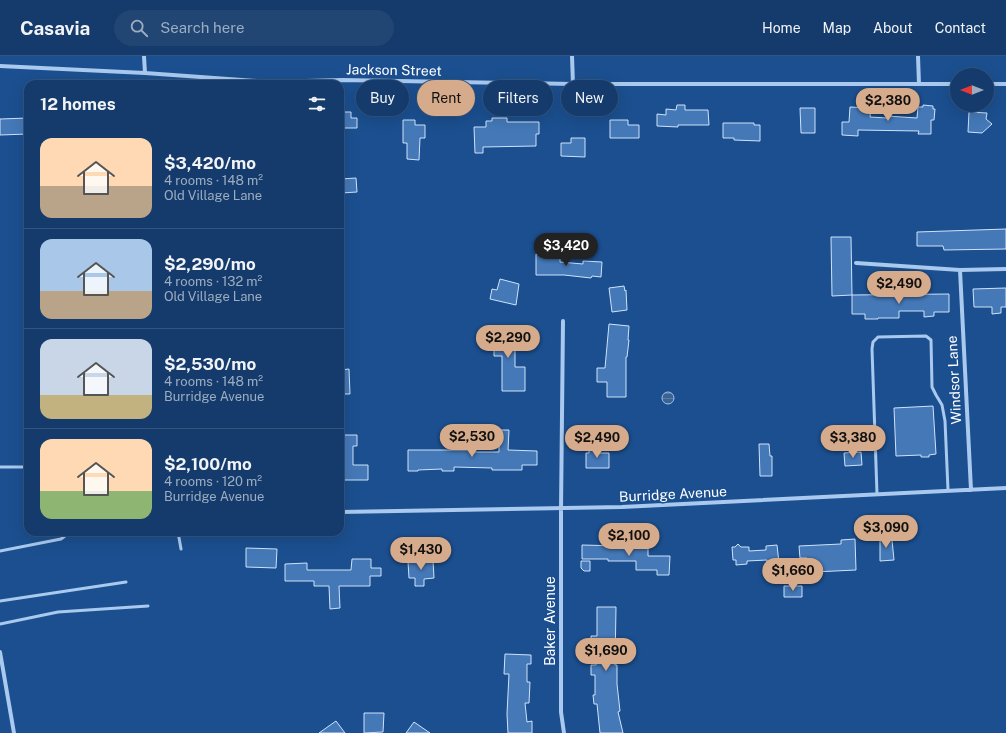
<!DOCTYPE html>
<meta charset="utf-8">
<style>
:root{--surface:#143b6b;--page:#214673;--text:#f1f3f6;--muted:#9dadc1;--line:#33557e;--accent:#d6ab8b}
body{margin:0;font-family:"Public Sans",sans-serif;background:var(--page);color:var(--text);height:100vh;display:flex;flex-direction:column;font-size:15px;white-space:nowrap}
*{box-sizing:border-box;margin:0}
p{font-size:13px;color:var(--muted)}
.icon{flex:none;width:22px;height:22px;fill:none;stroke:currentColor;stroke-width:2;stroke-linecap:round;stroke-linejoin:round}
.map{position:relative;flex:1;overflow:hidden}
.side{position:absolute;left:24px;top:24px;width:320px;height:456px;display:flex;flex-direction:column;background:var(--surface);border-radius:12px;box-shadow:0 4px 16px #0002,0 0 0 1px var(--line)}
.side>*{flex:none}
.hud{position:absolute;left:356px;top:24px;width:380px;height:36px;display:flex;gap:8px}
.needle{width:26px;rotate:270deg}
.buttons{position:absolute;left:950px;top:12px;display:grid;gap:8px}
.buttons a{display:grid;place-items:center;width:44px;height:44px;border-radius:50%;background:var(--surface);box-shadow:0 4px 16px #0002,0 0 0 1px var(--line);font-size:20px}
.price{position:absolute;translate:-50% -34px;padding:0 9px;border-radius:14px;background:var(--accent);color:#111;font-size:13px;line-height:26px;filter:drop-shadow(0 1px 2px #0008)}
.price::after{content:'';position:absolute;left:50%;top:24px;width:12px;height:9px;margin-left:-6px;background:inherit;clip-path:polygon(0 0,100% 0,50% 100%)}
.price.on{background:#222;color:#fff}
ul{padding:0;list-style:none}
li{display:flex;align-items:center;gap:12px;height:100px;padding:0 16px}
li+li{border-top:1px solid var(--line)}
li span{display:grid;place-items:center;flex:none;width:112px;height:80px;border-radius:12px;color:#555}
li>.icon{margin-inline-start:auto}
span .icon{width:48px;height:48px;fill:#fffc;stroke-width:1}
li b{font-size:17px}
h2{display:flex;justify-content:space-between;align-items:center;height:48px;padding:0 16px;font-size:17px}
.pill{padding:0 14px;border-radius:18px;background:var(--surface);box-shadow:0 4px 16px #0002,0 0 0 1px var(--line);font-size:14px;line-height:36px}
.pill.on{background:var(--accent);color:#111}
header{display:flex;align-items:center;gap:24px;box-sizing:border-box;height:56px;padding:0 20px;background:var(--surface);border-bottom:1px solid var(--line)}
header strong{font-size:19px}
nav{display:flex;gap:22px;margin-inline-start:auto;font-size:14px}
.search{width:280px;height:36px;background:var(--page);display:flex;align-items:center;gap:10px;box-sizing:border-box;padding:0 14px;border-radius:22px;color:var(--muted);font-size:15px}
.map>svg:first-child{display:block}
.water{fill:url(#water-rules);stroke:#9cc4f0}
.building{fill:#4478b7;stroke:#cfe3fa}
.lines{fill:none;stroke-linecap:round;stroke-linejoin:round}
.service{stroke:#a9c9ee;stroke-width:3}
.minor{stroke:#a9c9ee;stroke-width:4}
.labels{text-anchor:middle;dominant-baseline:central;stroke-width:3;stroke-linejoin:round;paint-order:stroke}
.street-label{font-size:14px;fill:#fff;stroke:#1b4f8f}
</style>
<header>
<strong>Casavia</strong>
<div class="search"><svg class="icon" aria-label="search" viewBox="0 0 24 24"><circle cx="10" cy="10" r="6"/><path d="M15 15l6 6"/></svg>Search here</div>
<nav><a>Home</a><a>Map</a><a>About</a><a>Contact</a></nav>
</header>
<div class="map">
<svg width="1006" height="677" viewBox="0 0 1006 677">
<defs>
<pattern id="water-rules" width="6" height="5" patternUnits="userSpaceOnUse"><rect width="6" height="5" fill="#3c6290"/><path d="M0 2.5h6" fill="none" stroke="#597aa1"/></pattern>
</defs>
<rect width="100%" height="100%" fill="#1b4f8f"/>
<path class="water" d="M662 342a6 6 0 1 1 12 0a6 6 0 1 1-12 0Z"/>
<path class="building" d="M 677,49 L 685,49 L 685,54 L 708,54 L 709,69 L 678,69 L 678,71 L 657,70 L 657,58 L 666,59 L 666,53 L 676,54 Z
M 923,49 L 933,50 L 933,53 L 935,53 L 934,64 L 931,64 L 931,78 L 918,78 L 919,75 L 858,74 L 858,80 L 842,79 L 842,66 L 849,66 L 850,51 L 871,52 L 870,61 L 887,62 L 887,60 L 917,62 L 918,51 L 923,51 Z
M 800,52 L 815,52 L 815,77 L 801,77 Z
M 341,56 L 351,56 L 351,62 L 357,62 L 357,72 L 340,72 Z
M 969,56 L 987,57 L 986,63 L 992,68 L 982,77 L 968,76 Z
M 28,62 L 28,78 L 0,79 L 0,63 Z
M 492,62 L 507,62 L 507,66 L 539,66 L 539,78 L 536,78 L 536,90 L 483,91 L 483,97 L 475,97 L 474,71 L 486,71 L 486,65 L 492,65 Z
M 403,64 L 415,64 L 415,69 L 425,69 L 425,82 L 420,82 L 419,104 L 407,103 L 407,87 L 403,87 Z
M 610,64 L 628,64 L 628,69 L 639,69 L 639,82 L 610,82 Z
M 723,67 L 754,67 L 754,69 L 760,69 L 760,85 L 734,84 L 734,82 L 723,82 Z
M 571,82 L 585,82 L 585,101 L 561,100 L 561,87 L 571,87 Z
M 356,122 L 357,136 L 341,137 L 340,123 Z
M 1006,173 L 1006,193 L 944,194 L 943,190 L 917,190 L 917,176 Z
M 831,181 L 851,181 L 852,239 L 832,240 Z
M 536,198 L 553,198 L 554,200 L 560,200 L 560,206 L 583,208 L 583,205 L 602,206 L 601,221 L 592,220 L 591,222 L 564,219 L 536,219 Z
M 500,223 L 519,228 L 516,249 L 490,243 L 492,233 L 497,234 Z
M 624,230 L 625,235 L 626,234 L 627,254 L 612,256 L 609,232 Z
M 1006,232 L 1006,251 L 1001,251 L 1001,257 L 992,258 L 992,251 L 974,251 L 973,233 Z
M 949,238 L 949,256 L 934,256 L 934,260 L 924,261 L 924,255 L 899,255 L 899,262 L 878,262 L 878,263 L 865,263 L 865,258 L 852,258 L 852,239 Z
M 609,268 L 629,270 L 628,284 L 629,284 L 627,301 L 626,301 L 626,341 L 607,341 L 607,326 L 597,326 L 597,312 L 605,312 Z
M 494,270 L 513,270 L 513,281 L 515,281 L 515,311 L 525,311 L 525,335 L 502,335 L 502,300 L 494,300 L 494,292 L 487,292 L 487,281 L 494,281 Z
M 349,313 L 350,338 L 340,338 L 340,314 Z
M 933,350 L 936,398 L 929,399 L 929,401 L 921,401 L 921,399 L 896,400 L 894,352 Z
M 499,374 L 509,374 L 508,394 L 537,395 L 537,409 L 522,409 L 522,414 L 492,414 L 492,412 L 454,411 L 454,415 L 442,415 L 442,413 L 418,414 L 418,415 L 408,415 L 408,394 L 470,394 L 470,396 L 499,396 Z
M 340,379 L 357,379 L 357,390 L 353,390 L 353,409 L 368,409 L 368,424 L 340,424 Z
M 759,388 L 769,388 L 770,400 L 772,400 L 772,420 L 760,420 Z
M 589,392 L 597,392 L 597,397 L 609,397 L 609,412 L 586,412 L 586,397 L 589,397 Z
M 861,396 L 862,409 L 845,410 L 844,397 Z
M 880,480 L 890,480 L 891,484 L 892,484 L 894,504 L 880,505 Z
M 855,483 L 856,514 L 814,516 L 814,512 L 808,512 L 807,502 L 800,502 L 799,490 L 841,488 L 841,484 Z
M 738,488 L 741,491 L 749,491 L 749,495 L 766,494 L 766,490 L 777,489 L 779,507 L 767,508 L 767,504 L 747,505 L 747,508 L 736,509 L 736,504 L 733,504 L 732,491 L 735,491 Z
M 582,489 L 622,490 L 622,492 L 648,492 L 648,500 L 670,500 L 669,519 L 657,519 L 657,514 L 636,514 L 636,505 L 608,505 L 608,503 L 582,503 Z
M 246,492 L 277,493 L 276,512 L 246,511 Z
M 352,503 L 371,503 L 371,512 L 381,512 L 381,520 L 370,520 L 370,530 L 339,530 L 340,552 L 330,553 L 329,530 L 314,530 L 314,525 L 285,525 L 285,508 L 307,507 L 307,514 L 351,514 Z
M 433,504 L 434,522 L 424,523 L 424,530 L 415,530 L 415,522 L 409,522 L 408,506 Z
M 581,505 L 590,505 L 590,515 L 584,515 L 581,512 Z
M 784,530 L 802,530 L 802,541 L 784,541 Z
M 597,551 L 616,551 L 615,609 L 617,609 L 617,628 L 620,655 L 618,656 L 623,677 L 600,677 L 597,648 L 594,648 L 593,639 L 595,639 L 595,619 L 591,619 L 591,609 L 596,609 L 596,591 L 591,591 L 591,580 L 597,580 Z
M 505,598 L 531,599 L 531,608 L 527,608 L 527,626 L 530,626 L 529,647 L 525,647 L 527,666 L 532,665 L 532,677 L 508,677 L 507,658 L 509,618 L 504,618 Z
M 364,657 L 384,657 L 383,676 L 364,677 Z
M 336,665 L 345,677 L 319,677 Z
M 414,666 L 430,677 L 406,677 Z"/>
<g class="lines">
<path class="service" d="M 0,411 L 28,411
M 877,438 L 872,293 L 873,286 L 878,281 L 926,280 L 931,284 L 932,331 L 936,339 L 942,349 L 945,365 L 948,434
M 178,476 L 181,493
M 0,495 L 61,483 L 70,476
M 0,545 L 126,526
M 0,568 L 58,556 L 148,550"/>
<path class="minor" d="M 144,0 L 145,17
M 572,0 L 573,28
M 918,0 L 919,28
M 0,10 L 145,17 L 271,26 L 342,24 L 573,28 L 957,28
M 987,28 L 1006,28
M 856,207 L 960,214 L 1006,213
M 960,214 L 971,434
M 563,265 L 561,453 L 561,656 L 564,677
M 340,456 L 622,451 L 1006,432
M 0,596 L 14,677"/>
</g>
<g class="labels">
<g class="street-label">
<text transform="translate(394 14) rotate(1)">Jackson Street</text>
<text transform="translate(954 324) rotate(-93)">Windsor Lane</text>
<text transform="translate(673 438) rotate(-3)">Burridge Avenue</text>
<text transform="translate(550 565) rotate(-90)">Baker Avenue</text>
</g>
</g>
</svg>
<div class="buttons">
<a><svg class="needle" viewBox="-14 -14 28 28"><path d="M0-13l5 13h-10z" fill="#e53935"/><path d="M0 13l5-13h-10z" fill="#9dadc1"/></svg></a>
</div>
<b class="price" style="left:888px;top:66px">$2,380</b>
<b class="price on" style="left:566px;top:211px">$3,420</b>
<b class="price" style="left:899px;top:249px">$2,490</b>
<b class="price" style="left:508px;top:303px">$2,290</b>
<b class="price" style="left:472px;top:402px">$2,530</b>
<b class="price" style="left:597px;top:403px">$2,490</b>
<b class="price" style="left:853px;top:403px">$3,380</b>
<b class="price" style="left:886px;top:493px">$3,090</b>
<b class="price" style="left:629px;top:501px">$2,100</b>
<b class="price" style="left:421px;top:515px">$1,430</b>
<b class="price" style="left:793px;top:536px">$1,660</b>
<b class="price" style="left:606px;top:616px">$1,690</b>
<div class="hud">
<a class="pill">Buy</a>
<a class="pill on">Rent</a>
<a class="pill">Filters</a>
<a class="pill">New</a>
</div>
<section class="side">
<h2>12 homes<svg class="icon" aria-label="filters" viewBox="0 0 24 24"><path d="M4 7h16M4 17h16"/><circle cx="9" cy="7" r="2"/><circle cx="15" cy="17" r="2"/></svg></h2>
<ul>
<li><span style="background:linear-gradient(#ffd9b3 60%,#b9a48a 0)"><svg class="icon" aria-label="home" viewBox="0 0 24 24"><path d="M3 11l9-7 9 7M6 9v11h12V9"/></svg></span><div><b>$3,420/mo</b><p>4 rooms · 148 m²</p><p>Old Village Lane</p></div></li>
<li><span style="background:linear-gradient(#a9c7e8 65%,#b9a48a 0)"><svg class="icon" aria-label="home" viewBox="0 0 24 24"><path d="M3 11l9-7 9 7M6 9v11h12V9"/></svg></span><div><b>$2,290/mo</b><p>4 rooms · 132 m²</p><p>Old Village Lane</p></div></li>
<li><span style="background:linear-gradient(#c9d6e8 70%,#c2b280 0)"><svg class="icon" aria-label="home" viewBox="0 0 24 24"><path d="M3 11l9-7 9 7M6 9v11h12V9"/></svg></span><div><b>$2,530/mo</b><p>4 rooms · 148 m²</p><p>Burridge Avenue</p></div></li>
<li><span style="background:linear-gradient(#ffd9b3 65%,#8fb573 0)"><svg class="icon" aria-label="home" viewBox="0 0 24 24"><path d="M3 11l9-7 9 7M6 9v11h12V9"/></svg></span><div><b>$2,100/mo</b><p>4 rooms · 120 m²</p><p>Burridge Avenue</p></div></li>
</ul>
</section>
</div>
